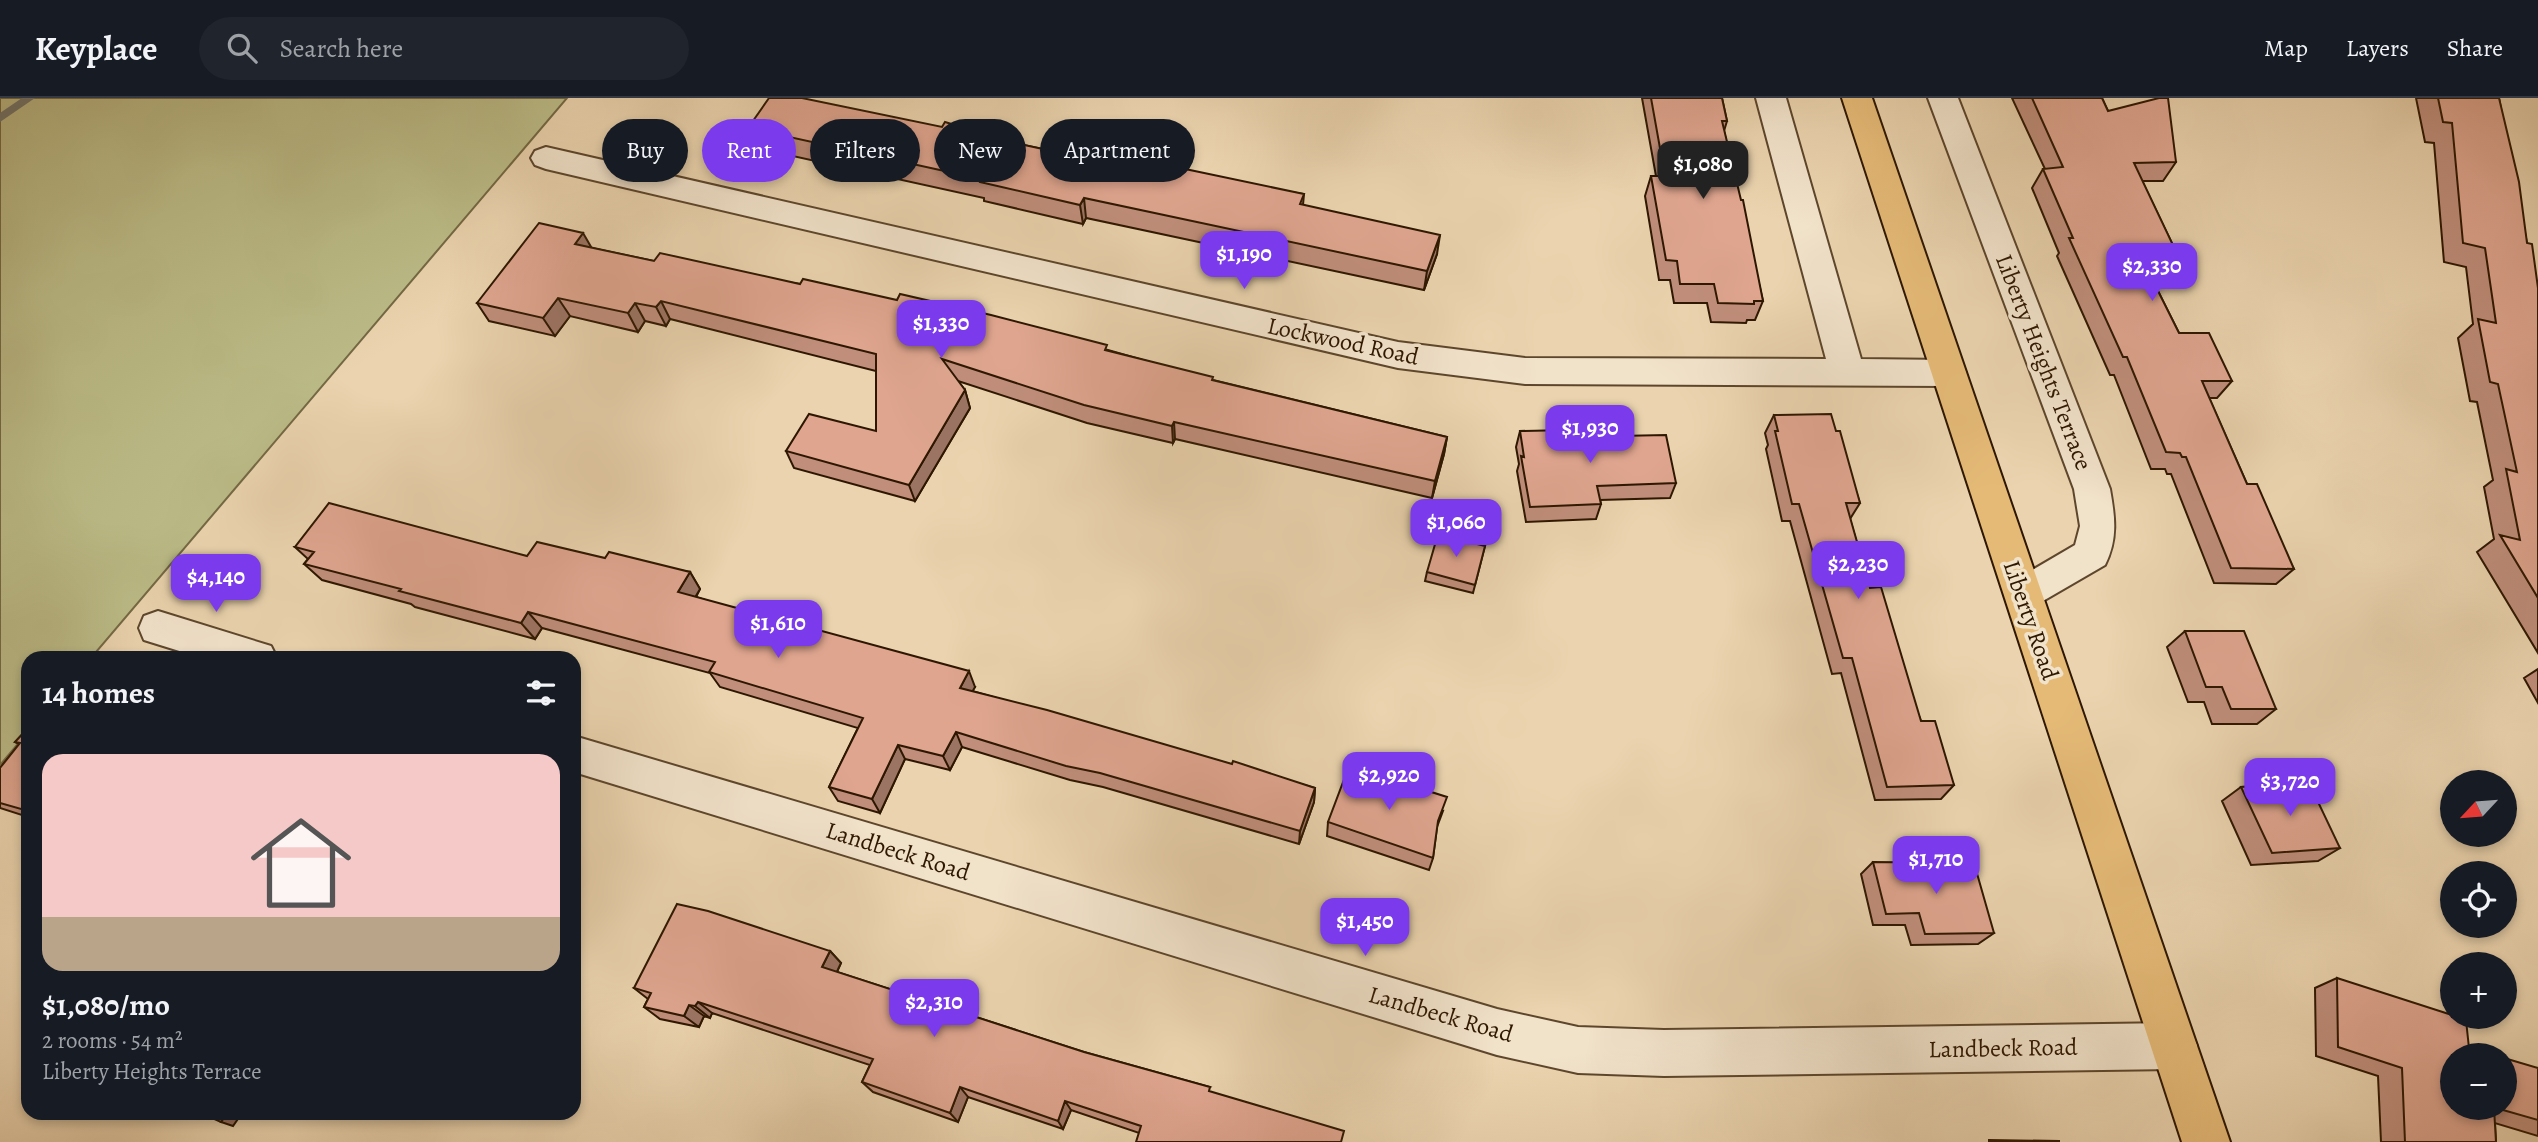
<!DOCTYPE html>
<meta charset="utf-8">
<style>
:root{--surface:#171b24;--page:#20242c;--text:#f1f3f6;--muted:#9ea1a6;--line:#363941;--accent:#7c3aed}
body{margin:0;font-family:Alegreya,serif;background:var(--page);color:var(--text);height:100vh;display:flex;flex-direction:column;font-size:26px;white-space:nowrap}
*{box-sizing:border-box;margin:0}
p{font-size:23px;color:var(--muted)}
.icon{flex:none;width:38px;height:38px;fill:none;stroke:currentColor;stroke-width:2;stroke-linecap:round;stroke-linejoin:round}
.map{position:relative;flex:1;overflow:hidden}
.panel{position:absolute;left:21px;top:553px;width:560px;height:469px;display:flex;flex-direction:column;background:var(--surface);border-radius:21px;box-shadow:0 4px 10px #0003}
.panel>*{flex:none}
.top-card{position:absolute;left:602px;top:21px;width:665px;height:63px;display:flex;gap:14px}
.needle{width:46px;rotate:244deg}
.tools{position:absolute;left:2440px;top:672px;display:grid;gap:14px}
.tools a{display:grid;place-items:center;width:77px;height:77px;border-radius:50%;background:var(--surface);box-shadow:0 4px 10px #0003;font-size:35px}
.price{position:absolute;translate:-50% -60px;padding:0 16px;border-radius:14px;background:var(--accent);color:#fff;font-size:23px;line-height:46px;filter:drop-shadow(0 2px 4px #0008)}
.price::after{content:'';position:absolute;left:50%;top:42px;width:21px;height:16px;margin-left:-10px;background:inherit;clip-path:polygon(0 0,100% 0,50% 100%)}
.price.on{background:#222;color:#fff}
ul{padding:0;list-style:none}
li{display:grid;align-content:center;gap:14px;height:371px;padding:0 21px}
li+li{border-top:2px solid var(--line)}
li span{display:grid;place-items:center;height:217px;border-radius:21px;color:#555}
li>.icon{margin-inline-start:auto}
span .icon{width:126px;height:126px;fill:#fffc;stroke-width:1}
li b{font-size:30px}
h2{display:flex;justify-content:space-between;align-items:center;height:84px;padding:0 21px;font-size:30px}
.tag{padding:0 24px;border-radius:32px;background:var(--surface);box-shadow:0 4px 10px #0003;font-size:24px;line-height:63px}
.tag.on{background:var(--accent);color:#fff}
header{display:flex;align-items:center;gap:42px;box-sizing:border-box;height:98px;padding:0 35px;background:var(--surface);border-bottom:2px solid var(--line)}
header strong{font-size:33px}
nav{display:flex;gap:38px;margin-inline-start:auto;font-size:24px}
.search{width:490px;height:63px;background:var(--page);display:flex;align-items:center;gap:18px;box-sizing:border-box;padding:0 24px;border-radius:38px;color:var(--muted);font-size:26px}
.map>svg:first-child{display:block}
.green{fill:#bbbb87;stroke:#746944;stroke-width:2}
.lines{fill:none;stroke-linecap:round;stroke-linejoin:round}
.stream{fill:#71756d;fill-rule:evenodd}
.minor-casing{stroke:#5d462c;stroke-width:4}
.primary-casing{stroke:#2e1700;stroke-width:4}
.minor{fill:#f1e2ca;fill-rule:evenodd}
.primary{fill:#e5ba77;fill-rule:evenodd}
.wall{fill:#c08e7b;stroke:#2e1700;stroke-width:2}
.shaded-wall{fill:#9c7464;stroke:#2e1700;stroke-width:2}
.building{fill:#dfa58f;stroke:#2e1700;stroke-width:2}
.labels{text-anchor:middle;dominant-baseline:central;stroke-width:7;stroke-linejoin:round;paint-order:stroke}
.street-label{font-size:24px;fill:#2e1700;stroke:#f1e2ca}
</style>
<header>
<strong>Keyplace</strong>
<div class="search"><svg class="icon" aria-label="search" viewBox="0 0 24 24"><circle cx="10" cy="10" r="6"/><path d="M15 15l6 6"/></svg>Search here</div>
<nav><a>Map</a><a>Layers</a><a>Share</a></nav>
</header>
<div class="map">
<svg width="2538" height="1044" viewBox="0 0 2538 1044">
<rect width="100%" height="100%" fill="#ead3ae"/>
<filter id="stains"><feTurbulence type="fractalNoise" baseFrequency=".00286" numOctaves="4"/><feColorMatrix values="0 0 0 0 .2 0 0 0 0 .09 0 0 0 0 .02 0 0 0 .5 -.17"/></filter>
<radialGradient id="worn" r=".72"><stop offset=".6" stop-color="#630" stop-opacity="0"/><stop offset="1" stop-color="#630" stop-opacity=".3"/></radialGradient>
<path class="green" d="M 0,0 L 567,0 L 91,560 L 28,560 L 28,634 L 0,667 Z"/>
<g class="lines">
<path class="stream" d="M 22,0 L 35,0 L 0,24 L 0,15 Z"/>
<defs>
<path id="minor" d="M 1756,0 L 1786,0 L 1861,261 L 1949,262 L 1961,266 L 1966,275 L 1961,284 L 1949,288 L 1525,286 L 1398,270 L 546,71 L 535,67 L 531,60 L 535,53 L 546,49 L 1398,244 L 1525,260 L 1826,261 Z
M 1928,0 L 1958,0 L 2110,391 C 2115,419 2118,441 2105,467 L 2036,507 L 2023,512 L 2010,507 L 2004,496 L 2010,485 L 2075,447 L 2080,428 L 2074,391 Z
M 158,513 L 271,548 L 277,560 L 202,560 L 144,542 L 139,530 L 144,518 Z
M 574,638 L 1497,911 L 1578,929 L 1664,932 L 2174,925 L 2190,932 L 2197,948 L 2190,964 L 2174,971 L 1664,978 L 1578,975 L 1497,957 L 574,674 Z"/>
<path id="primary" d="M 1842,0 L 1872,0 L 2230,1044 L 2182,1044 Z"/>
</defs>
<use href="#minor" class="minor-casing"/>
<use href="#primary" class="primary-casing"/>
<use href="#minor" class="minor"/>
<use href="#primary" class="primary"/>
</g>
<path class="wall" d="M 1642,0 L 1722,0 L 1727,23 L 1724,33 L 1763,203 L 1755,222 L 1747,222 L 1746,225 L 1711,224 L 1707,205 L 1674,205 L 1670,182 L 1659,182 L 1645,98 L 1651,78 L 1656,78 Z
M 2012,0 L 2102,0 L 2108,13 L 2176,64 L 2163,83 L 2142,83 L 2180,162 L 2166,180 L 2152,181 L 2179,235 L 2232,283 L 2217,300 L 2209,300 L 2247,386 L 2294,471 L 2276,486 L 2214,485 L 2171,376 L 2167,376 L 2165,371 L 2151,371 L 2114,277 L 2110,277 L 2057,158 L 2059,155 L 2032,90 L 2043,71 L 2045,71 Z
M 2416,0 L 2499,0 L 2527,145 L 2538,190 L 2538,555 L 2477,454 L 2494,441 L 2484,389 L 2493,382 L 2477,304 L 2470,303 L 2458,240 L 2473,226 L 2466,169 L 2444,164 L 2434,45 L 2425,44 Z
M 748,30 L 1006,43 L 1099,63 L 1304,96 L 1303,107 L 1437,156 L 1424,192 L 1086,120 L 1083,126 L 984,103 L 984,100 L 756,50 Z
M 592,150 L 654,163 L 800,186 L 1108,252 L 1213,282 L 1447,339 L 1444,356 L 1432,400 L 1175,341 L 1173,345 L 1087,325 L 958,283 L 965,292 L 970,310 L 915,403 L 794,370 L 786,353 L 876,333 L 876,273 L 670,221 L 666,228 L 645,223 L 638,234 L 570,218 L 555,238 L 489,223 L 477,205 Z
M 1774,317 L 1836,333 L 1860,405 L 1850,421 L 1870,490 L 1921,623 L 1954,687 L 1941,701 L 1875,702 L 1841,575 L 1832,576 L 1790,423 L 1782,423 L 1766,351 L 1768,347 L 1765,335 Z
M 1520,333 L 1569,339 L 1676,385 L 1670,400 L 1600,402 L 1601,406 L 1596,421 L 1526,424 L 1517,373 L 1519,366 L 1516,349 Z
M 1485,448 L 1473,495 L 1425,483 L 1427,474 Z
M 295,449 L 527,458 L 605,460 L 690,474 L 700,491 L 696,499 L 975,589 L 972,593 L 1315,690 L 1314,704 L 1299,746 L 1103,689 L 1070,682 L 962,649 L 950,672 L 905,661 L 880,715 L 838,703 L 829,689 L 858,630 L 720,589 L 710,575 L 542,530 L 535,541 L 415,509 L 411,506 L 322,482 L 304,466 L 308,461 Z
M 2185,533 L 2276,611 L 2257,626 L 2212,626 L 2204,604 L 2188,604 L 2167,549 Z
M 2538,571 L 2538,605 L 2524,580 Z
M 28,630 L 28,719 L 0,710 L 0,670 L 19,646 L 15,644 Z
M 2286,688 L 2340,750 L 2318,763 L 2251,767 L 2222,703 L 2241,689 Z
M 1443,713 L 1437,729 L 1433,760 L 1429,772 L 1327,738 L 1328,724 Z
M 1873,764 L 1994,835 L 1978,846 L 1911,847 L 1905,827 L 1873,827 L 1861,776 Z
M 830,853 L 841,865 L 837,874 L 1084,954 L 1210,989 L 1139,1035 L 1071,1012 L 1063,1031 L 968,999 L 958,1024 L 873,994 L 862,984 L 870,967 L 712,915 L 710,920 L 704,918 L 699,929 L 660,921 L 644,909 L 648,901 L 634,890 Z
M 2337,880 L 2452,1010 L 2504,1010 L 2538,970 L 2538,1038 L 2495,1025 L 2496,1044 L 2381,1044 L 2378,978 L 2316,958 L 2315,890 Z"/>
<path class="shaded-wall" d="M 1084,100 L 1086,120 L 1083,126 L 1080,107 Z
M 583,135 L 594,154 L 575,146 Z
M 1440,137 L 1437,156 L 1424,192 L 1427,173 Z
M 558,200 L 570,218 L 555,238 L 543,220 Z
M 661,203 L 670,221 L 666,228 L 656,209 Z
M 635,205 L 645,223 L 638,234 L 628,215 Z
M 965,292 L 970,310 L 915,403 L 909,387 Z
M 1174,324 L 1175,341 L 1173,345 L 1172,328 Z
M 1447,339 L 1444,356 L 1432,400 L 1435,383 Z
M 690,474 L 700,491 L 689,510 L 678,494 Z
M 528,514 L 542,530 L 535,541 L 521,525 Z
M 969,573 L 975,589 L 966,605 L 960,590 Z
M 956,634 L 962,649 L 950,672 L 943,658 Z
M 898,647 L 905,661 L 880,715 L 872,701 Z
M 1315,690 L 1314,704 L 1299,746 L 1300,733 Z
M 830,853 L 841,865 L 833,882 L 822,869 Z
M 698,904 L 712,915 L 710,920 L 695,908 Z
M 689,907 L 704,918 L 699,929 L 684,918 Z
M 960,989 L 968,999 L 958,1024 L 950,1015 Z
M 1065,1003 L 1071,1012 L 1063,1031 L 1058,1023 Z
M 227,1015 L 242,1015 L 233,1028 L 221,1024 Z"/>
<path class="building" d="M 769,0 L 802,0 L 942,29 L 945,24 L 1006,43 L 1099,63 L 1104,54 L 1304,96 L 1300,106 L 1440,137 L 1427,173 L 1084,100 L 1080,107 L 980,84 L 981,81 L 748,30 Z
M 1651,0 L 1722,0 L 1727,23 L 1722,23 L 1741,102 L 1743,102 L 1763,203 L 1754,203 L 1754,206 L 1718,205 L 1714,186 L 1680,186 L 1677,163 L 1666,162 L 1651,78 L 1665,78 Z
M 2032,0 L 2102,0 L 2108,13 L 2159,0 L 2168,0 L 2176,64 L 2134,65 L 2180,162 L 2143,163 L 2179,235 L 2209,235 L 2232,283 L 2202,283 L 2247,386 L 2257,386 L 2294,471 L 2231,470 L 2186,359 L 2182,359 L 2180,355 L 2166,354 L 2127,259 L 2123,259 L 2069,140 L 2073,140 L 2043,71 L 2063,69 Z
M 2438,0 L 2499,0 L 2519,84 L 2527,145 L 2532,146 L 2538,190 L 2538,500 L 2500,437 L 2520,442 L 2506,371 L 2517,374 L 2498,286 L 2490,284 L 2478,221 L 2496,225 L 2485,150 L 2463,145 L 2452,25 L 2443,24 Z
M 539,125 L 583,135 L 575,146 L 654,163 L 660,155 L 800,186 L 803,181 L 897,202 L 900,196 L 991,217 L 1107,247 L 1105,252 L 1213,279 L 1212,282 L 1447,339 L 1435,383 L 1174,324 L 1172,328 L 1084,307 L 942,261 L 965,292 L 909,387 L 786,353 L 809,316 L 876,333 L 876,256 L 661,203 L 656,209 L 635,205 L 628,215 L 558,200 L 543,220 L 477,205 Z
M 1831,316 L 1836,333 L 1840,333 L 1860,405 L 1846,405 L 1870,490 L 1881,489 L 1921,623 L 1935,623 L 1954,687 L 1887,689 L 1852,560 L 1843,560 L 1799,406 L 1792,406 L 1775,333 L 1778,333 L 1774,317 Z
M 1568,332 L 1569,339 L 1666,337 L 1676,385 L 1597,388 L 1601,406 L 1530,409 L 1521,358 L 1524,359 L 1520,333 Z
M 329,405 L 527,458 L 537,444 L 605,460 L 609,454 L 690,474 L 678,494 L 969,573 L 960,590 L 1047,612 L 1232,666 L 1233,663 L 1315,690 L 1300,733 L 1100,675 L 1066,668 L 956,634 L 943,658 L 898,647 L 872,701 L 829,689 L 863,620 L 709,574 L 715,564 L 528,514 L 521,525 L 399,493 L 401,491 L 304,466 L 314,454 L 295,449 Z
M 1438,436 L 1485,448 L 1475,487 L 1427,474 Z
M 2185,533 L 2244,533 L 2276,611 L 2231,611 L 2222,589 L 2206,589 Z
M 28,630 L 28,713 L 0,705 L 0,670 L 20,645 L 15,644 Z
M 1348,671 L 1386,683 L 1387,680 L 1447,699 L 1438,723 L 1433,760 L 1328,724 Z
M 2285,686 L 2286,688 L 2310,687 L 2340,750 L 2272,755 L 2241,689 Z
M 1873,764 L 1974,765 L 1994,835 L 1925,836 L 1919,815 L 1886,816 Z
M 677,806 L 708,813 L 830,853 L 822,869 L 1084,954 L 1210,989 L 1209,993 L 1344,1033 L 1341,1044 L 1136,1044 L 1141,1028 L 1065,1003 L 1058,1023 L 960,989 L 950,1015 L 862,984 L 873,961 L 698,904 L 695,908 L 689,907 L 684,918 L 644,909 L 651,895 L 634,890 Z
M 2337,880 L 2452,917 L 2452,919 L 2458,919 L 2466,922 L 2469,950 L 2494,957 L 2452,957 L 2452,1010 L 2494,1010 L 2496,1044 L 2405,1044 L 2402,970 L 2338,949 Z
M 2504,960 L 2538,970 L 2538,1022 L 2496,1010 L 2504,1010 Z
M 201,1015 L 227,1015 L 221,1024 Z
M 1989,1042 L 2059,1043 L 2059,1044 L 1989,1044 Z"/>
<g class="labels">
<g class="street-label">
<text transform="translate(1343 243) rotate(12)">Lockwood Road</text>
<text transform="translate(2044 264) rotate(69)">Liberty Heights Terrace</text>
<text transform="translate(2031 522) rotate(71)">Liberty Road</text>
<text transform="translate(898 753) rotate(17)">Landbeck Road</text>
<text transform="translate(1441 916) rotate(16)">Landbeck Road</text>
<text transform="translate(2003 950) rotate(-1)">Landbeck Road</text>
</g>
</g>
<rect width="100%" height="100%" filter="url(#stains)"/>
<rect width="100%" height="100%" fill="url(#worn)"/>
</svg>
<div class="tools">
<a><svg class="needle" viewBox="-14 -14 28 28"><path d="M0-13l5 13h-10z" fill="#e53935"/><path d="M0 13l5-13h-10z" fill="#9ea1a6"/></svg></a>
<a><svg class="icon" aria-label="locate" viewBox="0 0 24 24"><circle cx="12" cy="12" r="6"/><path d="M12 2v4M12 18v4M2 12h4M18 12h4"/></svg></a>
<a>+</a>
<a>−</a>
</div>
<b class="price on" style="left:1703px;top:103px">$1,080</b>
<b class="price" style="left:1244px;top:193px">$1,190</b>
<b class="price" style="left:2152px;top:205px">$2,330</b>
<b class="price" style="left:941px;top:262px">$1,330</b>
<b class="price" style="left:1590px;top:367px">$1,930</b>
<b class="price" style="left:1456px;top:461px">$1,060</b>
<b class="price" style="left:1858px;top:503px">$2,230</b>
<b class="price" style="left:216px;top:516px">$4,140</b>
<b class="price" style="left:778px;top:562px">$1,610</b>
<b class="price" style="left:1389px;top:714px">$2,920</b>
<b class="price" style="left:2290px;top:720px">$3,720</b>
<b class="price" style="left:1936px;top:798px">$1,710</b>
<b class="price" style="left:1365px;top:860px">$1,450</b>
<b class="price" style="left:934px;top:941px">$2,310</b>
<div class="top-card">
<a class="tag">Buy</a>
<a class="tag on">Rent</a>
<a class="tag">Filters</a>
<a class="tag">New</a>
<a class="tag">Apartment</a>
</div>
<section class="panel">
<h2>14 homes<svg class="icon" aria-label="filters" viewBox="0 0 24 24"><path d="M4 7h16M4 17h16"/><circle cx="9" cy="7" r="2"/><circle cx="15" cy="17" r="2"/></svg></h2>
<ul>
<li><span style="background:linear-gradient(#f6c9c9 75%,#b9a48a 0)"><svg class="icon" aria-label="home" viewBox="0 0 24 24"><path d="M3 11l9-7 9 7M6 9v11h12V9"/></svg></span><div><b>$1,080/mo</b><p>2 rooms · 54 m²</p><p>Liberty Heights Terrace</p></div></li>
</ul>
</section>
</div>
